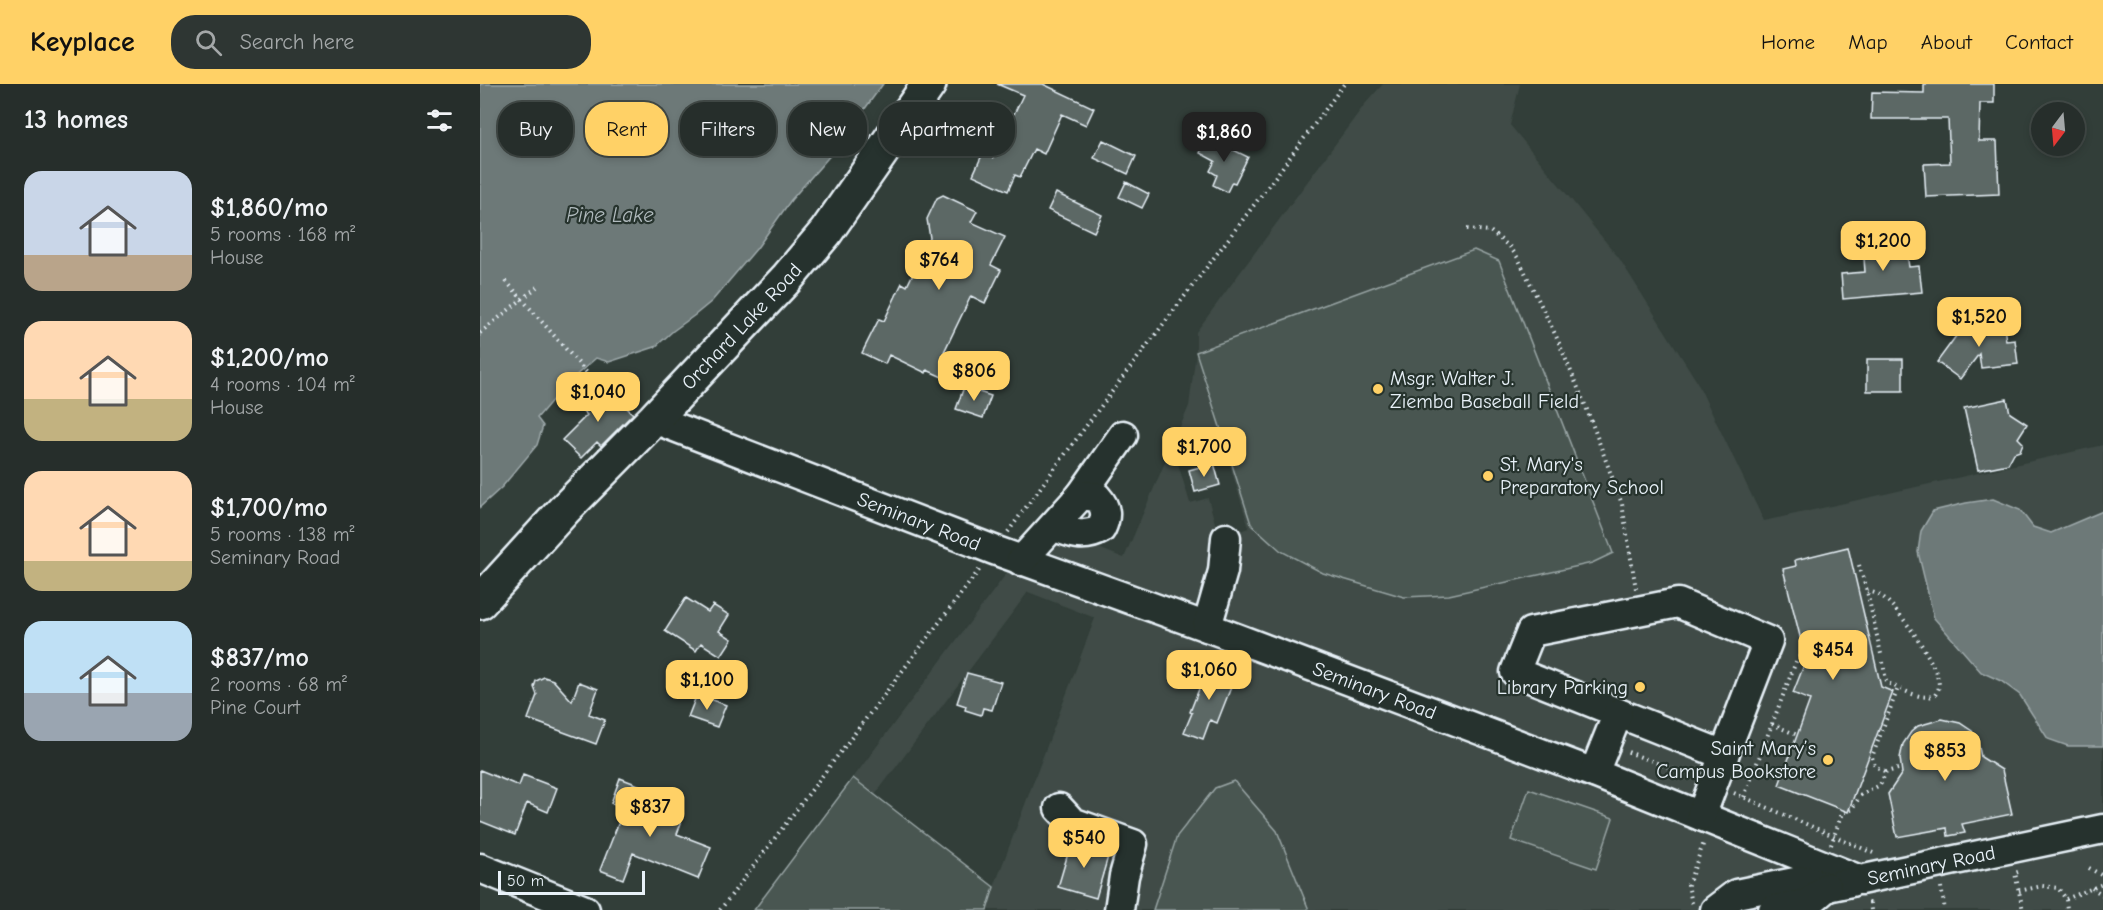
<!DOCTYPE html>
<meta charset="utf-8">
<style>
:root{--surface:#262e2b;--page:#2e3633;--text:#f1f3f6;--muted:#a4a8a9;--line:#424a47;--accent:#ffd166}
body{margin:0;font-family:"Comic Neue",sans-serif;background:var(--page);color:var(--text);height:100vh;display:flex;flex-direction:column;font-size:22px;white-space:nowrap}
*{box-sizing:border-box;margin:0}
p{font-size:20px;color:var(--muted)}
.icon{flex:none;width:33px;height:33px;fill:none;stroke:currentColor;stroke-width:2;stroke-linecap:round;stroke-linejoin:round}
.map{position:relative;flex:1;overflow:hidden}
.panel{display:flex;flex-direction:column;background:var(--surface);width:480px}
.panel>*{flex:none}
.banner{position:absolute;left:18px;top:18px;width:570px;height:54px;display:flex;gap:12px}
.needle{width:39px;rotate:196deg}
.buttons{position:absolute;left:1551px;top:18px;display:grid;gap:12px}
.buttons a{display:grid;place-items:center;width:54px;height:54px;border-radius:50%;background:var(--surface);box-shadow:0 3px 9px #0003,0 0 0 2px var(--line);font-size:30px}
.scale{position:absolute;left:18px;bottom:15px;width:147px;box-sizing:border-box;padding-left:6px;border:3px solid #e8f1f8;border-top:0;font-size:16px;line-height:21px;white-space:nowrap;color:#e8f1f8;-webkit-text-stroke:4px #26332d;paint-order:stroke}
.price{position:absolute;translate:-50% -51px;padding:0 14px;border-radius:12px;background:var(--accent);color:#111;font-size:20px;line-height:39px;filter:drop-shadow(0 2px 3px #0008)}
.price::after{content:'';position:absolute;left:50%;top:36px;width:18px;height:14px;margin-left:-9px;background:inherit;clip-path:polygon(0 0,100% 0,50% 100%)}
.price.selected{background:#222;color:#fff}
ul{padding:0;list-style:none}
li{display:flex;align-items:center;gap:18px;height:150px;padding:0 24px}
li span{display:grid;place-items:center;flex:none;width:168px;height:120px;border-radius:18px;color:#555}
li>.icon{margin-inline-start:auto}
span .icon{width:72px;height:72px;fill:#fffc;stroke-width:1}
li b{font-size:26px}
h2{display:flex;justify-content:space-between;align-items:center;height:72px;padding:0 24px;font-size:26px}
.pill{padding:0 21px;border-radius:24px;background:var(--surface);box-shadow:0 3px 9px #0003,0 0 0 2px var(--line);font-size:21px;line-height:54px}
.pill.selected{background:var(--accent);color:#111}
header{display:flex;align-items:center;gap:36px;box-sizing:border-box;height:84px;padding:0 30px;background:var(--accent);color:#111}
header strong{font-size:28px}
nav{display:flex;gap:33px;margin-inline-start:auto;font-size:21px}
.search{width:420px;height:54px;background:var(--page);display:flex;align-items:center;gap:15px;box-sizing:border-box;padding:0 21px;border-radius:24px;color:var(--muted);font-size:22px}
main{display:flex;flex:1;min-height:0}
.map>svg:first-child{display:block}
.built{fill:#3f4b46;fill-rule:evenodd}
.green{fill:#495651;stroke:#98a4a4;stroke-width:1.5}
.water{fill:#6d7978;stroke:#9ea9ab;stroke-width:1.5}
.building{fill:#5c6865;stroke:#e8f1f8;stroke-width:1.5}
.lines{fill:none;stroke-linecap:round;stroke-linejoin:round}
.minor-casing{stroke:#e8f1f8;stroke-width:33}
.major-casing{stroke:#e8f1f8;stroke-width:38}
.path{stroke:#e8f1f8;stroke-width:4;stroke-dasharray:1.5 4.5;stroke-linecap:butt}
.minor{stroke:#26332d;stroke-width:28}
.major{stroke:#26332d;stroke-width:33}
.poi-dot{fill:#ffd166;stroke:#26332d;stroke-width:2}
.labels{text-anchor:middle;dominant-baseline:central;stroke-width:4.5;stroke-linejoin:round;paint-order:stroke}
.street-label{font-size:20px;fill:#e8f1f8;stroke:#26332d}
.poi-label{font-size:20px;fill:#e8f1f8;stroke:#26332d;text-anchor:start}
.water-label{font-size:21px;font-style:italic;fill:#b1bbbe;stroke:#26332d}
</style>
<header>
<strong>Keyplace</strong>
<div class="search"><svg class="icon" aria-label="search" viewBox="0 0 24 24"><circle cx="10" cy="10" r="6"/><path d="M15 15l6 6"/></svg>Search here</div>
<nav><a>Home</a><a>Map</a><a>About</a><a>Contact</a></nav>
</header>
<main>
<section class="panel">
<h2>13 homes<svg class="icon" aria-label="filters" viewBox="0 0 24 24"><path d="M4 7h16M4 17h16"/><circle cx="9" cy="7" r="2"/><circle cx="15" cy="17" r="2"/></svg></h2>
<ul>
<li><span style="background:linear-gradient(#c9d6e8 70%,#b9a48a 0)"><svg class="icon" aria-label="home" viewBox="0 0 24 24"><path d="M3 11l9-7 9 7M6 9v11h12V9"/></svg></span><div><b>$1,860/mo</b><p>5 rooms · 168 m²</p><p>House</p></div></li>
<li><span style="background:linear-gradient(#ffd9b3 65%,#c2b280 0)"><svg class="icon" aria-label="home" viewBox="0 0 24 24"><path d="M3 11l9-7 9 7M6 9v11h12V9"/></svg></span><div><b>$1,200/mo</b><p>4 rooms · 104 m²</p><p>House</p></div></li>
<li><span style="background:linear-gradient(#ffd9b3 75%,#c2b280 0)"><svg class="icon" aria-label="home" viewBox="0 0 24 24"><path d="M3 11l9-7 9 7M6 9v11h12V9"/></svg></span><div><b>$1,700/mo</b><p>5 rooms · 138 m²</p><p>Seminary Road</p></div></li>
<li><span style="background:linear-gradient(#bfe0f5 60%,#9aa5b1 0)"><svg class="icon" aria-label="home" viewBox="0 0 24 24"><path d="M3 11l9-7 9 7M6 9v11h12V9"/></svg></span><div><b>$837/mo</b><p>2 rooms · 68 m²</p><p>Pine Court</p></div></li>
</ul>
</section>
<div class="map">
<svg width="1623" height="826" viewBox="0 0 1623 826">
<rect width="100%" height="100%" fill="#323e39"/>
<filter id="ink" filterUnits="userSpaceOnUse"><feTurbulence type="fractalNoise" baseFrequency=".0167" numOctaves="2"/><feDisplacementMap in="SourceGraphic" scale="12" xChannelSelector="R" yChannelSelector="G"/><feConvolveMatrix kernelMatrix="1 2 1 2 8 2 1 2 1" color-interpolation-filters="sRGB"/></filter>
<g filter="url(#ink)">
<path class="built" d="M 903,0 L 1040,0 L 1030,41 L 1139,174 L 1216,296 L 1284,437 L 1623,361 L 1623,826 L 274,826 L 562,442 L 644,474 L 709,322 L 716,268 L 716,248 L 885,20 ZM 739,345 L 769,444 L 739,453 L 728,414 L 710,419 L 695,370 L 706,355 ZM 548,508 L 615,534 L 514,803 L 395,711 Z"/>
<path class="green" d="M 994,166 L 1019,177 L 1133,469 L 1112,479 L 969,511 L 924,513 L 843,489 L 801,467 L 771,440 L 716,268 Z
M 373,694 L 514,803 L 507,826 L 274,826 Z
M 754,697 L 797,747 L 829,826 L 673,826 L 697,752 L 735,704 Z
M 1049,705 L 1133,734 L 1116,785 L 1031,756 Z"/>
<path class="water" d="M 0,0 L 403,0 L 354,67 L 311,116 L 277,164 L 232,217 L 215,231 L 193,247 L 175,263 L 129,278 L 116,274 L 86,300 L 57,334 L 63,342 L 57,361 L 22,403 L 0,423 Z
M 1513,415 L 1540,426 L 1553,443 L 1571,449 L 1623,427 L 1623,662 L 1588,662 L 1568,655 L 1540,611 L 1521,597 L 1501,588 L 1454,534 L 1438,468 L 1441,447 L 1453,427 L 1486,419 Z"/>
<path class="building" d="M 517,0 L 563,0 L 614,24 L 606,41 L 582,30 L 564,70 L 554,65 L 540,93 L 535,91 L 528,107 L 493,91 L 503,69 L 513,74 L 543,11 Z
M 1444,0 L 1514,0 L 1514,19 L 1500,19 L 1499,57 L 1517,57 L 1519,110 L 1446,113 L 1444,80 L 1470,79 L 1468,35 L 1391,35 L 1392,8 L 1444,9 Z
M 727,53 L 768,73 L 755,99 L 752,98 L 747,108 L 733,101 L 737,91 L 730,87 L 735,77 L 720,69 Z
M 623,56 L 656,72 L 648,90 L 614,74 Z
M 646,98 L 669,110 L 662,124 L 639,113 Z
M 576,109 L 622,131 L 614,148 L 568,126 Z
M 463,111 L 497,127 L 491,138 L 525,153 L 511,181 L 521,186 L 505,219 L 491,212 L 464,268 L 481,276 L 471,297 L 447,286 L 446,289 L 409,271 L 405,280 L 382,269 L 399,235 L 404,237 L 422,199 L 427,202 L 450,154 L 447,135 L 457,114 Z
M 1420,151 L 1422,170 L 1427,170 L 1429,183 L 1439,182 L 1442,208 L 1363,215 L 1361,190 L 1385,188 L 1384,174 L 1388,173 L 1386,154 Z
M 1523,236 L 1526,257 L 1535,256 L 1538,280 L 1501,284 L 1499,270 L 1480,295 L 1457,278 L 1479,248 L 1478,242 Z
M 1387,275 L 1423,275 L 1423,307 L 1387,307 Z
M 126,303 L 153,330 L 121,362 L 117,358 L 101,374 L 82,356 L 107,331 L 103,327 Z
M 484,303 L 511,312 L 503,334 L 476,325 Z
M 1527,315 L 1530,329 L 1547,340 L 1538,354 L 1543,359 L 1540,367 L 1534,369 L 1528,380 L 1498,386 L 1484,324 Z
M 734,379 L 740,401 L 715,408 L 709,386 Z
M 1368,463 L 1401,603 L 1413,608 L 1368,728 L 1299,701 L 1330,616 L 1313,609 L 1326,576 L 1303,485 L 1316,482 L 1315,476 Z
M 206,514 L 228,528 L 233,521 L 249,531 L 239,547 L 252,555 L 241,572 L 221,559 L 216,567 L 185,547 Z
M 728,582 L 755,593 L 737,639 L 730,636 L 723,655 L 704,648 L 712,629 L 710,628 Z
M 487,589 L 521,598 L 512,626 L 503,624 L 501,631 L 485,626 L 486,622 L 477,619 Z
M 64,593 L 73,596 L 92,617 L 99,598 L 118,605 L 109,630 L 125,636 L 116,660 L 48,635 L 57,611 L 54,603 L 56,597 Z
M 217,610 L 246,621 L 237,643 L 208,633 Z
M 1462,635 L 1480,639 L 1492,647 L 1498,659 L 1501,673 L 1522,686 L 1532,730 L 1482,740 L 1485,749 L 1468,752 L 1467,744 L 1417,753 L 1408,710 L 1422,689 L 1420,674 L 1423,660 L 1431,648 L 1438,642 Z
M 0,686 L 39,702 L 43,691 L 77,704 L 68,728 L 47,719 L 35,751 L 0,737 Z
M 140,694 L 166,704 L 159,723 L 201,739 L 197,750 L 231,763 L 218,795 L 153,769 L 143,795 L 120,786 L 144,725 L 131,719 Z
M 592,756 L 629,769 L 616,814 L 578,803 Z"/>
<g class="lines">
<defs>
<g id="minor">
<path id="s1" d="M 174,335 L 514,466 L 727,543 L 1114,689 L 1380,796 L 1623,745"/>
<path d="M 601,411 L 643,351"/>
<path d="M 541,477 L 601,411 L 617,413 C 627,424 627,432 621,445 C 604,455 590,449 573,442"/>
<path d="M 1198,519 L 1288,557 L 1244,671 L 1035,588 L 1051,548 Z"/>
<path d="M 727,543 L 743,487 L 746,454"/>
<path d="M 1114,689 L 1138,629"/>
<path d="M 579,724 L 592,738 L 653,760 L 644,792 L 639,826"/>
<path d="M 1221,732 L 1244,671"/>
<path d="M 0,784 L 105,826"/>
<path d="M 1235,826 L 1256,810 L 1325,796 L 1347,803 L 1371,798"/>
<path d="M 1293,826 L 1328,819 L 1347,803"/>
</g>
<g id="major">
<path id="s2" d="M 0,518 L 84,426 L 174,335 L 308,193 L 346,148 L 449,0"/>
</g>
</defs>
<use href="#minor" class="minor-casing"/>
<use href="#major" class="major-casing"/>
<path class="path" d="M 987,145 L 1010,147 L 1030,163 L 1038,174 L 1076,252 L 1106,323 L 1142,420 L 1156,505
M 26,197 L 107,289
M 0,249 L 57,203
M 528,448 C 637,297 754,151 864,0
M 1379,481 L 1387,507 L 1401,570
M 1387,507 C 1393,508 1399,510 1404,514 C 1421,528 1459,581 1459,602 C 1459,605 1457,608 1455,611 C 1443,616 1430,609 1418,604
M 1403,578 L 1406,598 L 1418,604 L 1392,673 L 1395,682 L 1406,688
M 1292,640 L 1317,651
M 1148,668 L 1211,692
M 1254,709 L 1393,769
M 1264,713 L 1317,575 L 1324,569
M 1351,761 L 1362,729 L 1371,726 L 1381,711 L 1400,701 L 1406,688 L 1422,684
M 1609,784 L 1623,792
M 1538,788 L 1535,789 L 1543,826
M 1461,803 L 1465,826
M 1612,804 L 1623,811
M 1539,807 L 1562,802 L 1578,804 L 1586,815 L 1587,826
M 1586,815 L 1623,800
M 1212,819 L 1208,801 L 1224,758
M 240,826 L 500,485
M 1391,826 L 1390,819 L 1393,819"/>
<use href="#minor" class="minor"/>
<use href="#major" class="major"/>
</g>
</g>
<g class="poi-dot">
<circle cx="898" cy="305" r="6"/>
<circle cx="1008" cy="392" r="6"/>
<circle cx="1160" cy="603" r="6"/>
<circle cx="1348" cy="676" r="6"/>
</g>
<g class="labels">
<g class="street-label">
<text stroke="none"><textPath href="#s2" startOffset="380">Orchard Lake Road</textPath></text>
<text stroke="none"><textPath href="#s1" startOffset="284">Seminary Road</textPath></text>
<text stroke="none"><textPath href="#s1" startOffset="770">Seminary Road</textPath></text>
<text stroke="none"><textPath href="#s1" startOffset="1364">Seminary Road</textPath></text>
</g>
<g class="poi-label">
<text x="910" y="294">Msgr. Walter J.<tspan x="910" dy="23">Ziemba Baseball Field</tspan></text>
<text x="1020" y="380">St. Mary's<tspan x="1020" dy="23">Preparatory School</tspan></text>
<text x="1148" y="603" text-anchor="end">Library Parking</text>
<text x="1336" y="664" text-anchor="end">Saint Mary’s<tspan x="1336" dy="23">Campus Bookstore</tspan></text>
</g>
<g class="water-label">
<text x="130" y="131">Pine Lake</text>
</g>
</g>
</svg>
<div class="buttons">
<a><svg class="needle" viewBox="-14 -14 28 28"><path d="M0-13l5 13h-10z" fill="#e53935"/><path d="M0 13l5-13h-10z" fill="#a4a8a9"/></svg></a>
</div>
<div class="scale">50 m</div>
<b class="price selected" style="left:744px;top:79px">$1,860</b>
<b class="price" style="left:1403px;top:188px">$1,200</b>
<b class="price" style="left:459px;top:207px">$764</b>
<b class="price" style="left:1499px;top:264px">$1,520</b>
<b class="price" style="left:494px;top:318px">$806</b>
<b class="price" style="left:118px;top:339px">$1,040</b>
<b class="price" style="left:724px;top:394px">$1,700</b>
<b class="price" style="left:1353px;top:597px">$454</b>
<b class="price" style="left:729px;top:617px">$1,060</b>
<b class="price" style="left:227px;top:627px">$1,100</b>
<b class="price" style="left:1465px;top:698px">$853</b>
<b class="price" style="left:170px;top:754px">$837</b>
<b class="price" style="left:604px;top:785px">$540</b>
<div class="banner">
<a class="pill">Buy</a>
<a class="pill selected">Rent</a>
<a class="pill">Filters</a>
<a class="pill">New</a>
<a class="pill">Apartment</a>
</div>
</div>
</main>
